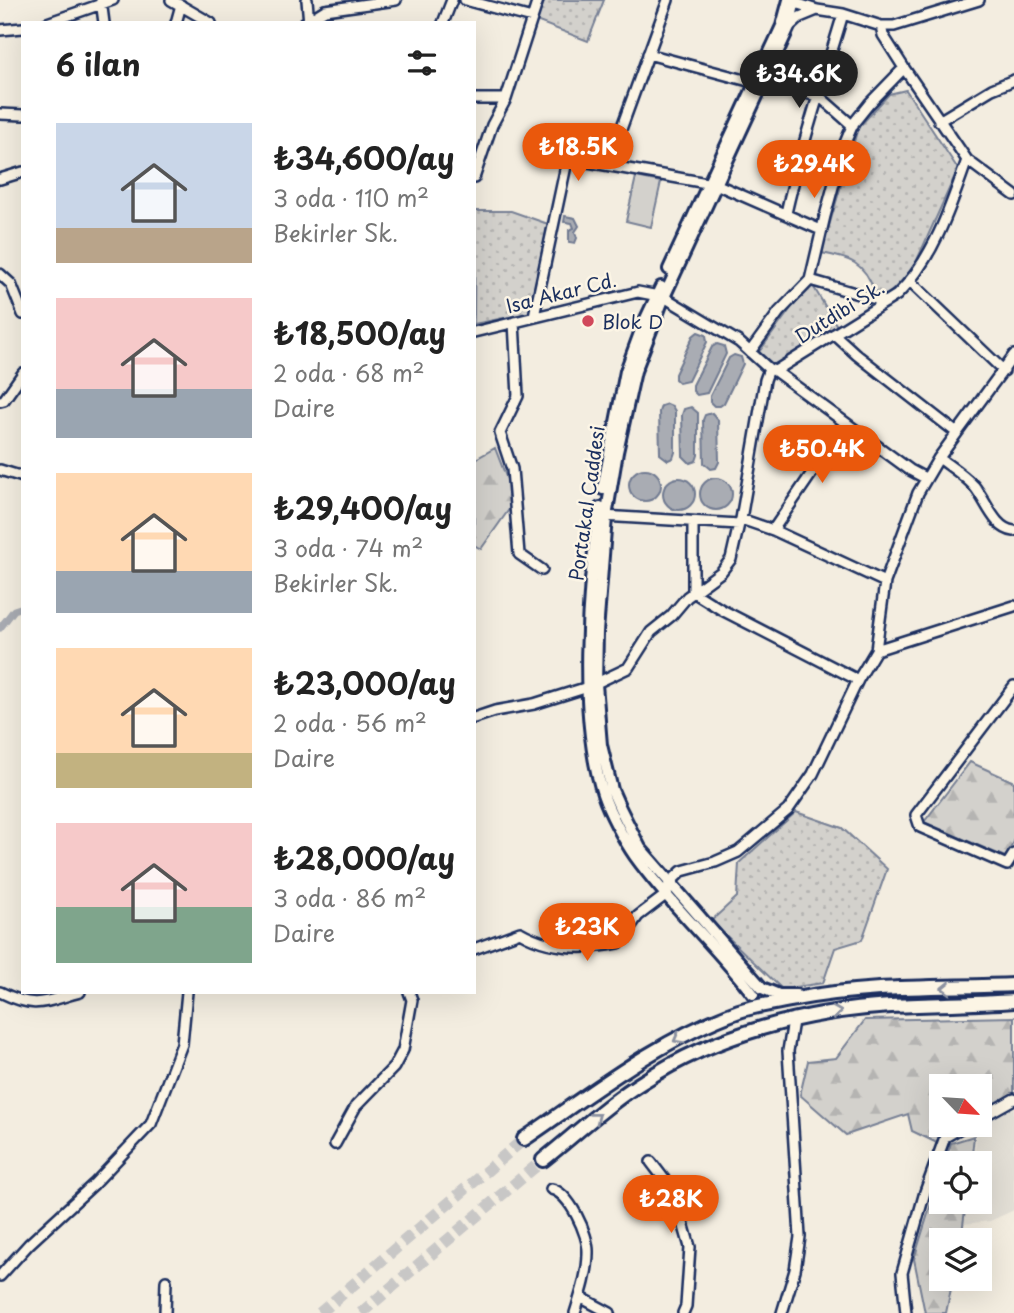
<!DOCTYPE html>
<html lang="tr">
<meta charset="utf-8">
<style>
:root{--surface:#fff;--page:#f6f6f6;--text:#222;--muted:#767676;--accent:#ea580c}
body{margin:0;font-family:"Playpen Sans",sans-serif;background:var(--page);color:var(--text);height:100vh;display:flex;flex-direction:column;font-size:26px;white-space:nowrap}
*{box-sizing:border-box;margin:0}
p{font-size:23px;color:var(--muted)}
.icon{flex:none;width:38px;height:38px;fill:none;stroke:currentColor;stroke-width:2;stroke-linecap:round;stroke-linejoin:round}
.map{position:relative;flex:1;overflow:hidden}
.drawer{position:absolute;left:21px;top:21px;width:455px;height:973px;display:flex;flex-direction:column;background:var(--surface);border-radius:0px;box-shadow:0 7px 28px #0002}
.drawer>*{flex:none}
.needle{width:46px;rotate:115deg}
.fabs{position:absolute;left:929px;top:1074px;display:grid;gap:14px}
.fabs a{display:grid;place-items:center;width:63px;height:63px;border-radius:0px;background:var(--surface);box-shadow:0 7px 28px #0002;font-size:35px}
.price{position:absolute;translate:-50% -60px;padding:0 16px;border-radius:24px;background:var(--accent);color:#fff;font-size:23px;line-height:46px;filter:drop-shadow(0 2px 4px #0008)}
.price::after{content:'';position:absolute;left:50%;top:42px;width:21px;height:16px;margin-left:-10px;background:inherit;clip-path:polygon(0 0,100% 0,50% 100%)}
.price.active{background:#222;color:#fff}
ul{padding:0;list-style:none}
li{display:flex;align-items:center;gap:21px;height:175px;padding:0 35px}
li span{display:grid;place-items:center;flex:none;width:196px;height:140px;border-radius:0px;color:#555}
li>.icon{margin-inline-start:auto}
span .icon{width:84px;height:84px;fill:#fffc;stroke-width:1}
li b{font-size:30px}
h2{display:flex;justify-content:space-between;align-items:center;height:84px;padding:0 35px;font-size:30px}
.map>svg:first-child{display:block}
.built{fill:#e3dfd6}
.grass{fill:url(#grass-dots);stroke:#778095;stroke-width:2}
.forest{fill:url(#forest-firs);stroke:#778095;stroke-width:2}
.park{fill:#d3d1cc;stroke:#778095;stroke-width:2}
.water{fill:#a9acb3;stroke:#707a91;stroke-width:2}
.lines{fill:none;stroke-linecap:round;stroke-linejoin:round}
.canal{stroke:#a9acb3;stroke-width:7}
.highway-tunnel{stroke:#c8c7c6;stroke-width:12;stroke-dasharray:12 6;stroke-linecap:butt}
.minor-casing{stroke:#1b2f5e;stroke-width:14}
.major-casing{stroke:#1b2f5e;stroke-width:16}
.highway-casing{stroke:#1b2f5e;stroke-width:18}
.minor{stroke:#fcf5e5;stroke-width:9}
.major{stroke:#fcf5e5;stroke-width:10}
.highway{stroke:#fcf5e5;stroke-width:12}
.oneway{stroke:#8c92a2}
.poi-dot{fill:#d1495b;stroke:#fcf5e5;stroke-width:2.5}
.labels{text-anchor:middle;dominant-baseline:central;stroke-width:5;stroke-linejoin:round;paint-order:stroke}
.street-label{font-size:19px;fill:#1b2f5e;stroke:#fcf5e5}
.poi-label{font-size:19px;fill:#1b2f5e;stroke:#fcf5e5;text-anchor:start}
</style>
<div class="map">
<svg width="1014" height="1313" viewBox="0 0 1014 1313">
<defs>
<pattern id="grass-dots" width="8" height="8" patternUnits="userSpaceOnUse" patternTransform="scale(1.75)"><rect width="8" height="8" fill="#d3d1cc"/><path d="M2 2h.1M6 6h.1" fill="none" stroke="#b5b4b2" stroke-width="1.8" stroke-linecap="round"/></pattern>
<pattern id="forest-firs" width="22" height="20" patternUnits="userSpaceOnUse" patternTransform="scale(1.75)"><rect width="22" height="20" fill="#d3d1cc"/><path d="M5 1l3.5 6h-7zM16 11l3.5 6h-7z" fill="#b5b4b2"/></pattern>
</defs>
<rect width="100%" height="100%" fill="#f3ede0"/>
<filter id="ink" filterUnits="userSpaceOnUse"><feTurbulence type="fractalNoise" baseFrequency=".0143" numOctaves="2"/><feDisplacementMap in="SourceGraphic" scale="14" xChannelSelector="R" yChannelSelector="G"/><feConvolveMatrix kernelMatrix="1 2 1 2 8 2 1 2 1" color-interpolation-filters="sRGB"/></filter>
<g filter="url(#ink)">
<path class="built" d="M 1014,1108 L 1014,1210 L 990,1221 L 964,1224 L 967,1202 L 980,1202 L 980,1164 L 973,1164 L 978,1125 Z"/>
<path class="grass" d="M 545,0 L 604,0 L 588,41 L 536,21 Z
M 906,90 L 958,169 L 913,269 L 887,296 L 874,291 C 865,262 849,258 821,253 L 858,128 L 889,94 Z
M 475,211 L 511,211 L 548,224 L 529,313 L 474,324 Z
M 813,286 L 837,326 L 775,366 L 759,352 L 792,307 Z
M 796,812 L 842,828 L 887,869 L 862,940 L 835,948 L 823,983 L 782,989 L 711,921 L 737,897 L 739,863 Z"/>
<path class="forest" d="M 495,448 L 508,482 L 510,508 L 481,549 L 474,545 L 474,460 Z
M 970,762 L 1014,782 L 1014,842 L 1005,857 L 924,822 Z
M 1014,1017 L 1014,1094 L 980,1112 L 980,1087 L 942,1087 L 942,1125 L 957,1125 L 935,1142 L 912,1131 L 908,1114 L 846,1135 L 800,1095 L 808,1061 L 836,1058 L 865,1020 Z
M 974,1136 L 971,1164 L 944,1164 L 951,1143 Z
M 941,1172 L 942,1202 L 966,1202 L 961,1241 L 942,1241 L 942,1279 L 953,1279 L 946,1313 L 925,1313 L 914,1259 Z"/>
<path class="park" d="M 636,177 L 661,182 L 651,227 L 626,221 Z"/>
<path class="water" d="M 565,216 L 575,218 L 579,226 L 575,232 L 577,238 L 575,243 L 569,242 L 569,230 L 574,228 L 572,223 L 564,222 Z
M 698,332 L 706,335 L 707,342 L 688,381 L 679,383 L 675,379 L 675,374 L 693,336 Z
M 717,344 L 724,346 L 726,354 L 707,393 L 697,395 L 693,391 L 693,385 L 712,347 Z
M 734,355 L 741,357 L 743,364 L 724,403 L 720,406 L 714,406 L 710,402 L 710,396 L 729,358 Z
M 667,404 L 672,406 L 675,411 L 675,452 L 673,458 L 668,460 L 660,454 L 659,412 L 661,406 Z
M 691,407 L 698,413 L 698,455 L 696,461 L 690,463 L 683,456 L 682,415 L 684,409 Z
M 712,413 L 718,420 L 719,462 L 716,468 L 711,469 L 704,463 L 703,420 L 705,415 Z
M629 485a16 16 0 1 1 32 0a16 16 0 1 1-32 0Z
M700 494a16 16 0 1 1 32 0a16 16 0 1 1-32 0Z
M663 494a16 16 0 1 1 32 0a16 16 0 1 1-32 0Z"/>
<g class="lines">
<path class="canal" d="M 0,628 L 14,610 L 23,607"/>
<path class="highway-tunnel" d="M 320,1313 L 524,1139
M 361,1313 L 543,1160"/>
<defs>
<path id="minor" d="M 101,0 L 104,23
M 171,0 L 211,23
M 307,0 L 309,23
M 465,0 L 532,18
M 789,1 L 817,10 L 843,14 L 881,26 L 894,26 L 979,0
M 47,23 L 113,0
M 176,23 L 181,5
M 304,23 L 325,10 L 396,0
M 443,23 L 452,0
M 881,26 L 883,35 L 904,68 L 967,160 L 1014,195
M 789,27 L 800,17 L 817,10
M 0,30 L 23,28
M 648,54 L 756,83 L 819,96 L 853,126
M 474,99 L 506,99
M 0,114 L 23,115
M 939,121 L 992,89 L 1014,80
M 608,165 L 668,0
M 474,178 L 492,125 L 506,99 L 538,0
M 0,179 L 23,172
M 786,213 C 801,146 823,81 843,14
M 0,274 L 11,284 L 23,314
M 810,280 L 886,302
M 911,282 L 1004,371
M 534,316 L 567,161 L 571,159 L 718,185 L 821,230
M 514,322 L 518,396 L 500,433 L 512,469 L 519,554 L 542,570
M 474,332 L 638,292 L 664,297 L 739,342 L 769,369 L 775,371 L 910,470 L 925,478
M 834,334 L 857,355 L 957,433
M 750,352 L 779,312 L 810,280 L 825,216 L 845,143 L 853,124 L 869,104 L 904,68
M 775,371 L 897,295 C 933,260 951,206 967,160
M 0,401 L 4,400 L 23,373
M 939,458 C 951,467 964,475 974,486 C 986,500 994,529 1014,531
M 0,470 L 23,477
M 602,516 L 739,524 L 741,519 L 773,530 L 885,582
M 741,519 L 765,380 L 769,369
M 693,523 L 693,592 L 722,610 L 858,680
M 773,530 L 846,423
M 876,650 L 885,582 L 918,493 L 938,459 L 1014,355
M 1014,686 L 916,815 L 920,827 L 1007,865 L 1014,854
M 474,718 L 495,711 L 534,704 L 588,687 L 628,668 L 651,632 L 671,616 L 687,597 L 721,572 L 731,559 L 739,524
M 474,949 L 520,932 C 551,950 585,950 619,943 L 638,916 L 667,894 L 669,883 L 682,871 L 715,862 L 738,852 L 788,810 L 813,774 L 858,680 L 876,650 L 1014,606
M 0,992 C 37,1010 43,1002 80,992
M 980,1118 L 1014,1099
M 335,1144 L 356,1106 L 394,1067 L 403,1050 L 412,1000 L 409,992
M 651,1162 L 674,1192 L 690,1247 L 686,1306 L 683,1313
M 551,1189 C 569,1192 589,1235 588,1253 C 588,1273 581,1294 575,1313
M 0,1276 L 29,1244 L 94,1184 L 151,1124 L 182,1044 L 187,992
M 580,1297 L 610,1313
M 165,1313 L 166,1281
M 782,1313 L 795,1270 L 800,1237 L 788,1051 L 793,1021
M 906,1313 L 902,1273 L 925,1192 L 945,1137 L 966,1125"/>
<path id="major" d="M 795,0 L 789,27 L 664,297 L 635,371 L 617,452 L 606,517 L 597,632 L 596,684 L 601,745 L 612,790 L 620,808 L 640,848 L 762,988 L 779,995 L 796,995
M 669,269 L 782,26 L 789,0
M 603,489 L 626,371 L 643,325 L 661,287
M 600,508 C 587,589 578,717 603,794 C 609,812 624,840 635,856 C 670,905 716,946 753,994"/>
<path id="highway" d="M 524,1139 C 593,1092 660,1039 739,1011 C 757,1005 777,1003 796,999 C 868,985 941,988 1014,985
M 543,1160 C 576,1134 608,1103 644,1081 C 716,1034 806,1011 891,1006 C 932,1004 973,1004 1014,1001"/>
</defs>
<use href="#minor" class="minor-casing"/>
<use href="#major" class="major-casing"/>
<use href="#highway" class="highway-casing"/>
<use href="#minor" class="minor"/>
<use href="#major" class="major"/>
<use href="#highway" class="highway"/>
</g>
<defs><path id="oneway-chevron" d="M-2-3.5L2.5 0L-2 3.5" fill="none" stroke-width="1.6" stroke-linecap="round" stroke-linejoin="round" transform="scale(1.75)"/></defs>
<g class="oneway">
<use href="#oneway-chevron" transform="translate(946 988) rotate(179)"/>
<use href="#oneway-chevron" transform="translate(837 1012) rotate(-8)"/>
<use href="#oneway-chevron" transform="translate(678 1039) rotate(151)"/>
<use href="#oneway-chevron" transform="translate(596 1117) rotate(-38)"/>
</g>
</g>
<circle class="poi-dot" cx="588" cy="321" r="7"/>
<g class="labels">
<g class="street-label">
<text transform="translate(561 292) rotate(-14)">Isa Akar Cd.</text>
<text transform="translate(839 311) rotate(-32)">Dutdibi Sk.</text>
<text transform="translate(586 503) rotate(-82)">Portakal Caddesi</text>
</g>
<g class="poi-label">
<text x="602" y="321">Blok D</text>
</g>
</g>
</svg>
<div class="fabs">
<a><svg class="needle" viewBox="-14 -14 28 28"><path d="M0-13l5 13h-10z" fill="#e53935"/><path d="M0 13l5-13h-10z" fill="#767676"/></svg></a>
<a><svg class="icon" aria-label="locate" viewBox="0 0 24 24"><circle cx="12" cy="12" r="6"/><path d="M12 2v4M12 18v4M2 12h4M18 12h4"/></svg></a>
<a><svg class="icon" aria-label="layers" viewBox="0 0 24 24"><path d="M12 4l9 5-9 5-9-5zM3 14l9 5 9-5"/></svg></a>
</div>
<b class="price active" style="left:799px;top:110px">₺34.6K</b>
<b class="price" style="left:578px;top:183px">₺18.5K</b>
<b class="price" style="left:814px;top:200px">₺29.4K</b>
<b class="price" style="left:822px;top:485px">₺50.4K</b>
<b class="price" style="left:587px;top:963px">₺23K</b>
<b class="price" style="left:671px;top:1235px">₺28K</b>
<section class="drawer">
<h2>6 ilan<svg class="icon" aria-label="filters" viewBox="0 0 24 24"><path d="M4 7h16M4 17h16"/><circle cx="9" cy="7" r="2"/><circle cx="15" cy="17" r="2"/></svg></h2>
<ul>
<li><span style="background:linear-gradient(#c9d6e8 75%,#b9a48a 0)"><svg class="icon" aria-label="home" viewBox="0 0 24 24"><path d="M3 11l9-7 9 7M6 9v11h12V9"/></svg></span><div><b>₺34,600/ay</b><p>3 oda · 110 m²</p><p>Bekirler Sk.</p></div></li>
<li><span style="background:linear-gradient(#f6c9c9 65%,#9aa5b1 0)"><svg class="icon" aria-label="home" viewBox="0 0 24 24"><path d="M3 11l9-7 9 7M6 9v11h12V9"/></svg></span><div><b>₺18,500/ay</b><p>2 oda · 68 m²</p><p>Daire</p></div></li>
<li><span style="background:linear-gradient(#ffd9b3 70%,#9aa5b1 0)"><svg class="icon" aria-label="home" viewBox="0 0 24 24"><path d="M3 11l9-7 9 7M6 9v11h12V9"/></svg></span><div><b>₺29,400/ay</b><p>3 oda · 74 m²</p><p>Bekirler Sk.</p></div></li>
<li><span style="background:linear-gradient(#ffd9b3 75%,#c2b280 0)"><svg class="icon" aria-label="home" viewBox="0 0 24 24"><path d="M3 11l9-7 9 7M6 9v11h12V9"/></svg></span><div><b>₺23,000/ay</b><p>2 oda · 56 m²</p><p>Daire</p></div></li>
<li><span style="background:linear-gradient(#f6c9c9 60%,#7fa58c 0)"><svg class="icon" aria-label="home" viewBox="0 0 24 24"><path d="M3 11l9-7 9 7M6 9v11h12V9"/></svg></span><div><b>₺28,000/ay</b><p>3 oda · 86 m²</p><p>Daire</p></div></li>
</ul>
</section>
</div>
